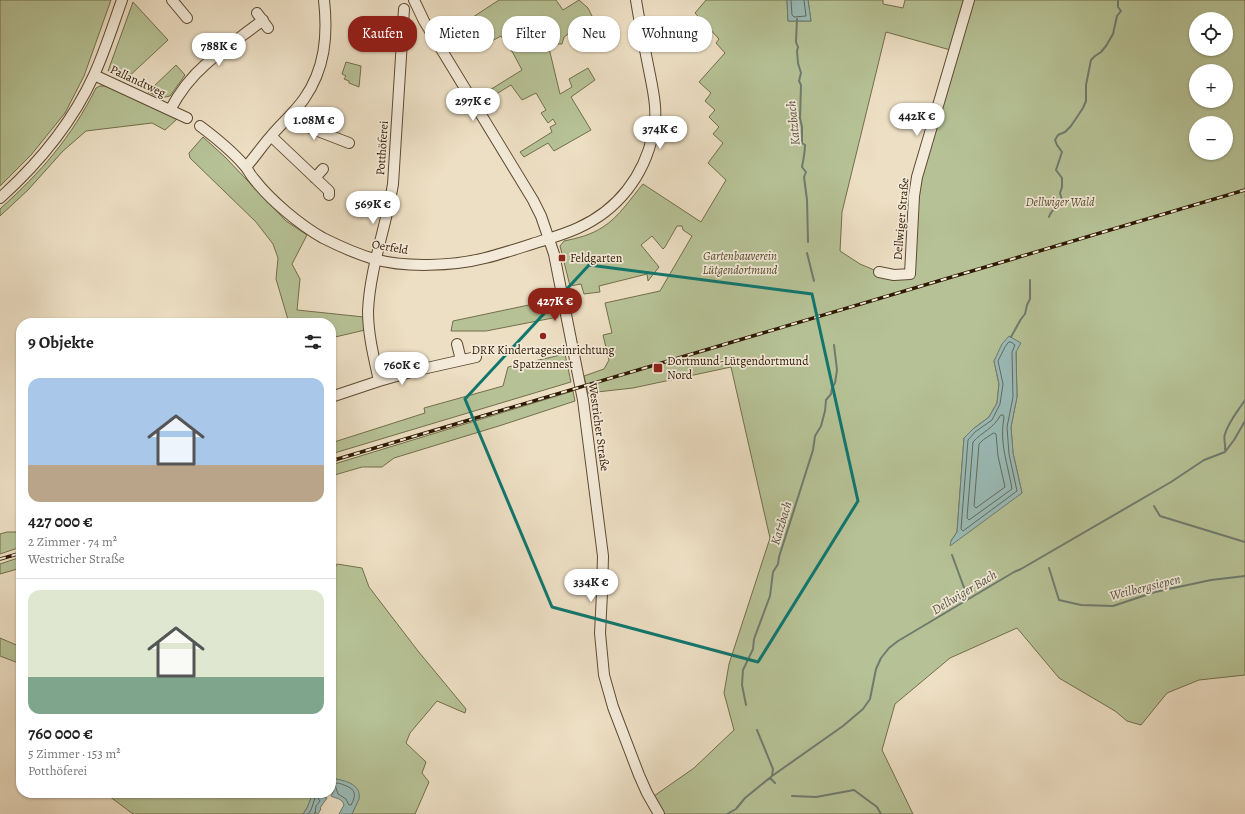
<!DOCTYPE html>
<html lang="de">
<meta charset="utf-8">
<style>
:root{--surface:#fff;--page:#f2f2f2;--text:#222;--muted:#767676;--line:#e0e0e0;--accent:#8f2418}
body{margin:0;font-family:Alegreya,serif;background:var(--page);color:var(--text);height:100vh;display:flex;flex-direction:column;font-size:15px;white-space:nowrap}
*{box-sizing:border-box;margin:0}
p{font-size:13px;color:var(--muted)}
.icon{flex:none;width:22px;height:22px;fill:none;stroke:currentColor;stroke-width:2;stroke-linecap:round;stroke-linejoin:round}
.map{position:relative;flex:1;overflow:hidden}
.panel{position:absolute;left:16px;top:318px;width:320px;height:480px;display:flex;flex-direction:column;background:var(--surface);border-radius:16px;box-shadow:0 1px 3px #0004}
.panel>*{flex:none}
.guide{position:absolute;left:348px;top:16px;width:380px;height:36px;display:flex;gap:8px}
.controls{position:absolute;left:1189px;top:12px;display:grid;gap:8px}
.controls a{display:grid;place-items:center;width:44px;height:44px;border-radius:50%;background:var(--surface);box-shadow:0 1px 3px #0004;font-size:20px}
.price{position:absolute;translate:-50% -34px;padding:0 9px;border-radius:14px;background:#fff;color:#222;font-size:13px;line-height:26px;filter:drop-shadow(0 1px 2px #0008)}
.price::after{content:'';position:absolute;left:50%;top:24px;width:12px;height:9px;margin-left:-6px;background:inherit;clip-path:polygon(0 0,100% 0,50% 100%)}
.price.selected{background:var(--accent);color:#fff}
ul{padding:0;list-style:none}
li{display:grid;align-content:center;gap:8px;height:212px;padding:0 12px}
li+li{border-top:1px solid var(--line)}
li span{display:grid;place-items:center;height:124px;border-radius:12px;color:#555}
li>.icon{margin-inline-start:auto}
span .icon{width:72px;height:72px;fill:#fffc;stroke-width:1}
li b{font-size:17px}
h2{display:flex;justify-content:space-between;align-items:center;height:48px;padding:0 12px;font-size:17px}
.chip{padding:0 14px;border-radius:16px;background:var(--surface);box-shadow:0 1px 3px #0004;font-size:14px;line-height:36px}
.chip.selected{background:var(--accent);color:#fff}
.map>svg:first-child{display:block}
.green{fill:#b6c296;stroke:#726e4b;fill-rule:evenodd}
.water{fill:#9abcb9;stroke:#6f7b6f}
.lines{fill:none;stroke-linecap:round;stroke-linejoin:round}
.shore{stroke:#646a5c;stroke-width:1}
.stream{stroke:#6f7b6f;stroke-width:2}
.minor-casing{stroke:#5e4a31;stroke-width:12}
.minor{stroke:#f3ead9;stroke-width:10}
.rail-casing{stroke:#2e1900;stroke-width:3.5}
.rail{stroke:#f3ead9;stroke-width:2;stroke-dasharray:6;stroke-linecap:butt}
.marked{fill:none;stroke:#0f766e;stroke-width:3;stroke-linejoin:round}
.poi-dot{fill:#8f2418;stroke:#f3ead9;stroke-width:1.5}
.labels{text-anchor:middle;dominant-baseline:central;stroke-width:3.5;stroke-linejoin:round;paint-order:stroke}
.street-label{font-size:12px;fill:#2e1900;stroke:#f3ead9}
.park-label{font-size:12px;font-style:italic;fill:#574c2d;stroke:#f3ead9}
.poi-label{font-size:12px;fill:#2e1900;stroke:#f3ead9;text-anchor:start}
.water-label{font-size:13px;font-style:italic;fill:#545241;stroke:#f3ead9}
</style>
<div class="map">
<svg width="1245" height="814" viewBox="0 0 1245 814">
<rect width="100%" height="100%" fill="#eddfc4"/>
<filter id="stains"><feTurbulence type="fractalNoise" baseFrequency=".005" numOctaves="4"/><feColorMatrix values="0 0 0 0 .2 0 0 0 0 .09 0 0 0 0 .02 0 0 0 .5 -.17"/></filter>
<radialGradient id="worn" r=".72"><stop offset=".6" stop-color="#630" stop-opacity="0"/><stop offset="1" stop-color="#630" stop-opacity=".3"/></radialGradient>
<path class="green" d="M 0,0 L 111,0 L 84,76 L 65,113 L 31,155 L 0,186 Z
M 499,0 L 556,0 L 563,10 L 579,0 L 588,8 L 592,16 L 564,37 L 562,44 L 548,44 L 560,94 L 572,87 L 569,79 L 588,68 L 595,80 L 571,97 L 591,130 L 554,151 L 548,143 L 524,157 L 520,152 L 552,132 L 550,127 L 556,124 L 553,119 L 548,123 L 541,113 L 546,110 L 536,93 L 522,100 L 511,85 L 488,99 L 485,93 L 522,70 L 513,53 L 501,36 L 486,44 L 470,19 Z
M 706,0 L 787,0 L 788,21 L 811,21 L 808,0 L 883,0 L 883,4 L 903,8 L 905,0 L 1245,0 L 1245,675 L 1199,680 L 1167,693 L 1141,725 L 1127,721 L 1115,711 L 1059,678 L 1017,628 L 950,658 L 895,704 L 882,750 L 913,814 L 664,814 L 654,796 L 694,768 L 734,730 L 724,693 L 729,664 L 770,538 L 731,367 L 633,388 L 588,393 L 584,376 L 604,369 L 609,360 L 603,335 L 612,333 L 605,303 L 660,291 L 692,236 L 683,230 L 682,226 L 677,226 L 665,247 L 663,249 L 652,236 L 641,245 L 659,267 L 648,281 L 647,274 L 599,286 L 600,292 L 584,294 L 581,284 L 570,286 L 560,246 L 564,241 C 578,238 591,235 603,227 C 619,217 631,198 643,184 L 701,222 L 726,180 L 708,163 L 723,143 L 713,134 L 719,127 L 709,117 L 715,110 L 705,101 L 711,93 L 699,82 L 725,53 L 716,43 L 719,39 L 695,13 ZM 1196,19 L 1226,19 L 1226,49 L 1196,49 ZM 886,32 L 954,51 L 914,196 L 910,274 L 879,272 L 860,264 L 840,251 L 842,212 ZM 1196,71 L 1226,71 L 1226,101 L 1196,101 ZM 1196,123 L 1226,123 L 1226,153 L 1196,153 ZM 1016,352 L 1017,397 L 1011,427 L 1013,453 L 1022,493 L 951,541 L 957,532 L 964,438 L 973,429 L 989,417 L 997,403 L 999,384 L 994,361 L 998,354 Z
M 133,2 L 168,40 L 125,80 L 108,71 Z
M 346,62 L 361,66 L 359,87 L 349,83 L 349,81 L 344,79 L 346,76 L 342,74 Z
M 176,65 L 185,75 L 170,96 L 161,98 L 148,92 Z
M 100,86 L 107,86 L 177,119 L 165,130 L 152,123 L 86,131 L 63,151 L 28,190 L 0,216 L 0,209 C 41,172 71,138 96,88 Z
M 203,137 L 225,157 L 286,221 L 307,235 L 292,264 L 300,279 L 297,310 L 364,317 L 365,330 L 331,338 L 331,323 L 289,323 L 276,279 L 278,258 L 273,244 L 256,222 L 190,158 L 189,153 Z
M 543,302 L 553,302 L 558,317 L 486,331 L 451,331 L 453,321 Z
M 565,354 L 571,382 L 331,454 L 331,443 L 425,413 L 424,408 L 503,386 L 508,367 Z
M 573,391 L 575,401 L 502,425 L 394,458 L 382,467 L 362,467 L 331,476 L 331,465 Z
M 7,532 L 21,532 L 21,547 L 0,554 L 0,534 Z
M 21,557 L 21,568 L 0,574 L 0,564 Z
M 337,564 L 362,568 L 369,587 L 418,651 L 466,709 L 465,713 L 437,701 L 410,733 L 406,743 L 426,762 L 422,773 L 429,782 L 415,814 L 352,814 L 359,798 L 344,781 L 331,778 L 331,575 Z
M 0,638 L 21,647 L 21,664 L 0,656 Z
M 105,793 L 313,793 L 307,808 L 303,814 L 133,814 Z"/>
<path class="water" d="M 787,0 L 808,0 L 811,21 L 788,21 Z
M 1009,336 L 1021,343 L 1016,352 L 1017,397 L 1011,427 L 1013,453 L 1022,493 L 950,546 L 951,541 L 957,532 L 964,438 L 973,429 L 989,417 L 997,403 L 999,384 L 994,361 L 1002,344 Z
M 331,778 C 342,780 362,783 359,799 C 357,804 354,809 352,814 L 339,814 L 344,805 C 342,798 337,799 331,796 L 334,790 L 331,789 Z
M 313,793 L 322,793 L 321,795 L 327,798 L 320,808 L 321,809 L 318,814 L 315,812 L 314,814 L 303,814 L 307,808 Z"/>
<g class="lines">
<path class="shore" d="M 791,0 L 792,15 L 794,17 L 806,16 L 804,0
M 1009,342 L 1011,342 L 1015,345 L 1012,352 L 1013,397 L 1007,427 L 1009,454 L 1017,491 L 963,531 L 961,529 L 968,440 L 975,432 L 992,420 L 1000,404 L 1003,384 L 998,361 L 1005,347 Z
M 1003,415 L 1004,417 C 999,444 1008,464 1012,489 L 969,520 L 967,518 L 973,442 C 982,432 994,428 1000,416 Z
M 994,433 L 996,434 L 998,456 L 1005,487 L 976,508 L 974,506 L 979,444 L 983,440 Z
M 338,783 C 352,787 359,791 351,805 L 349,805 L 346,799 L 338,794 L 335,785 Z
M 308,814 L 311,810 L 315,798 L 317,797 L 320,801 L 316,806 L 315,814"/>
<path class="stream" d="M 797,19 L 796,42 L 798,47 L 797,51 L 798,63 L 801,73 L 799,81 L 801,85 L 800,118 L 802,127 L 802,143 L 805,145 C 805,150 803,162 802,167 L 806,172 L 804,177 L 807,200 L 808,242
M 1049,217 C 1052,207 1059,208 1062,200 L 1060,193 L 1062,187 L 1062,178 L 1056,170 L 1062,152 L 1057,145 L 1055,140 L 1058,135 L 1065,132 L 1071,126 L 1083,108 L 1086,101 L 1086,85 L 1091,60 L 1095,56 L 1101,52 L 1106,46 L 1113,34 L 1117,16 L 1121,11 L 1118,7 L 1118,0
M 807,253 L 814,281
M 1011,337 L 1021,319 L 1025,314 L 1027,305 L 1030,299 L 1030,280
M 1225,450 C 1226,445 1223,438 1225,434 C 1229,421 1238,411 1245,400
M 1154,506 L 1160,516 L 1245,542
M 952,555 L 966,593
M 1049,568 L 1059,600 L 1081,605 L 1113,606 L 1155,592 L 1211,580 L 1245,576
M 746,705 L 742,685 L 743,670 L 753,649 L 754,639 L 770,596 L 773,572 L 778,564 L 779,557 L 813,450 L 815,436 L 821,426 L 825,411 L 826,400 L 831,394 L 832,388 L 835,383 L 837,370 L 834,345
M 757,730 L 773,769 L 772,776
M 770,778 L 775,783
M 792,796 L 816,797 L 854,790 L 877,807 L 881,814
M 727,814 L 736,809 L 745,798 L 772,776 L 843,726 L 863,709 L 870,699 L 876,669 L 881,658 L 889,648 L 898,641 L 1014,572 L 1021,569 L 1171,482 L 1204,460 L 1225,452 L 1234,440 L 1245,421"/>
<defs>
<path id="minor" d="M 172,0 L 187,18
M 414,0 L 424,21 L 533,200 L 541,216 L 554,254 L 583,400 L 603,556 L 602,593 L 600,633 L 604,675 L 613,707 L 639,775 L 647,793 L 659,814
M 257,13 L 268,28
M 94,75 L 187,118
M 170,110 C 179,93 191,77 206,64 C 224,48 244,35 263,20
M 287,119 L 349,143
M 200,126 C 216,138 231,150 244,165 C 248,169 250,175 254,179 C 270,200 300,225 323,238 C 339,246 357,254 374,259 C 405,268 454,266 485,258 C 501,254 516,249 532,244 C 547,239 563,235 578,228 C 618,210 644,176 653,134 C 658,114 654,95 650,75 C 645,50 640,25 636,0
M 271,136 L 329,191 L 329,195
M 246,167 C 255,157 262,146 271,136 C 281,124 294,113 304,99 C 325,69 328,36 324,0
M 315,178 L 323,169
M 0,198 C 39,163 72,123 94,75 C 105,51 113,25 122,0
M 879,272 L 894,275 L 910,274 L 914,196 L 917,177 L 969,0
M 457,344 L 461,360
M 379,381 C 374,358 368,335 368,311 C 370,268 386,227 393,184 L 404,9
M 331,397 L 379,381 L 418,370 L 476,357"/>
</defs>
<use href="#minor" class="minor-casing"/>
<use href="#minor" class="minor"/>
<defs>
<path id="rail" d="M 331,461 L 1245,190
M 0,559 L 21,553"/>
</defs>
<use href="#rail" class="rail-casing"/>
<use href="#rail" class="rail"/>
</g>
<path class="marked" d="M 589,265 L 812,294 L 858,501 L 758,662 L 552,607 L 465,399 Z"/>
<g class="poi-dot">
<rect x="558" y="254" width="8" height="8" rx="2"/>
<circle cx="543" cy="336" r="4"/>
<rect x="653" y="363" width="10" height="10" rx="2"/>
</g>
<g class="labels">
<g class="street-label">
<text transform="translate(138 81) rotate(25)">Pallandtweg</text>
<text transform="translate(382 148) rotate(-86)">Potthöferei</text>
<text transform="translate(901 219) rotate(-85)">Dellwiger Straße</text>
<text transform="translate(390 247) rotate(10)">Oerfeld</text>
<text transform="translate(599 427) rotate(82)">Westricher Straße</text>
</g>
<g class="park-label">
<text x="1060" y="202">Dellwiger Wald</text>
<text x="740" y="256">Gartenbauverein<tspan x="740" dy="14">Lütgendortmund</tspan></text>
</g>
<g class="poi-label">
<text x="570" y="258">Feldgarten</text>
<text x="543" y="350" text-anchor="middle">DRK Kindertageseinrichtung<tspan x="543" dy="14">Spatzennest</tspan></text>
<text x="667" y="361">Dortmund-Lütgendortmund<tspan x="667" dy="14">Nord</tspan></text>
</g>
<g class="water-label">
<text transform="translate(793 123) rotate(-96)">Katzbach</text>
<text transform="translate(781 523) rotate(-73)">Katzbach</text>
<text transform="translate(1145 587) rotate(-14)">Weilbergsiepen</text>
<text transform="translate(964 592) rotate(-31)">Dellwiger Bach</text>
</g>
</g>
<rect width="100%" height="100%" filter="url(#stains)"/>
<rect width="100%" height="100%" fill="url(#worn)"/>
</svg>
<div class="controls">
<a><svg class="icon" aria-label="locate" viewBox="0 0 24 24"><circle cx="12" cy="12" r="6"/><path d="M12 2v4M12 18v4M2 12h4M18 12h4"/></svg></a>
<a>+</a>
<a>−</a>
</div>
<b class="price" style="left:219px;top:67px">788K €</b>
<b class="price" style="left:473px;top:122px">297K €</b>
<b class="price" style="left:917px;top:137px">442K €</b>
<b class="price" style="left:314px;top:141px">1.08M €</b>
<b class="price" style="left:660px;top:150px">374K €</b>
<b class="price" style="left:373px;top:225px">569K €</b>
<b class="price selected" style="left:555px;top:322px">427K €</b>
<b class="price" style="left:402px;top:386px">760K €</b>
<b class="price" style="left:591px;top:603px">334K €</b>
<div class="guide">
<a class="chip selected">Kaufen</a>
<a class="chip">Mieten</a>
<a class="chip">Filter</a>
<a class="chip">Neu</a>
<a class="chip">Wohnung</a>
</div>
<section class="panel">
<h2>9 Objekte<svg class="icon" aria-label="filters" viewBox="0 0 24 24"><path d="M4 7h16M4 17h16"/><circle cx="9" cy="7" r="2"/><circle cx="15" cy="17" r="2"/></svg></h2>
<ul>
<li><span style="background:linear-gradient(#a9c7e8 70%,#b9a48a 0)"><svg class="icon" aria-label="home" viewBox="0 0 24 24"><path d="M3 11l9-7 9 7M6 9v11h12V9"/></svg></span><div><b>427 000 €</b><p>2 Zimmer · 74 m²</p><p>Westricher Straße</p></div></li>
<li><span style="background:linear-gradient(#dfe7d0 70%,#7fa58c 0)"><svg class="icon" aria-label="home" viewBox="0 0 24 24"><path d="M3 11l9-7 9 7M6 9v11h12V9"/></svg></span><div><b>760 000 €</b><p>5 Zimmer · 153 m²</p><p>Potthöferei</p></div></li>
</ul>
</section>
</div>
